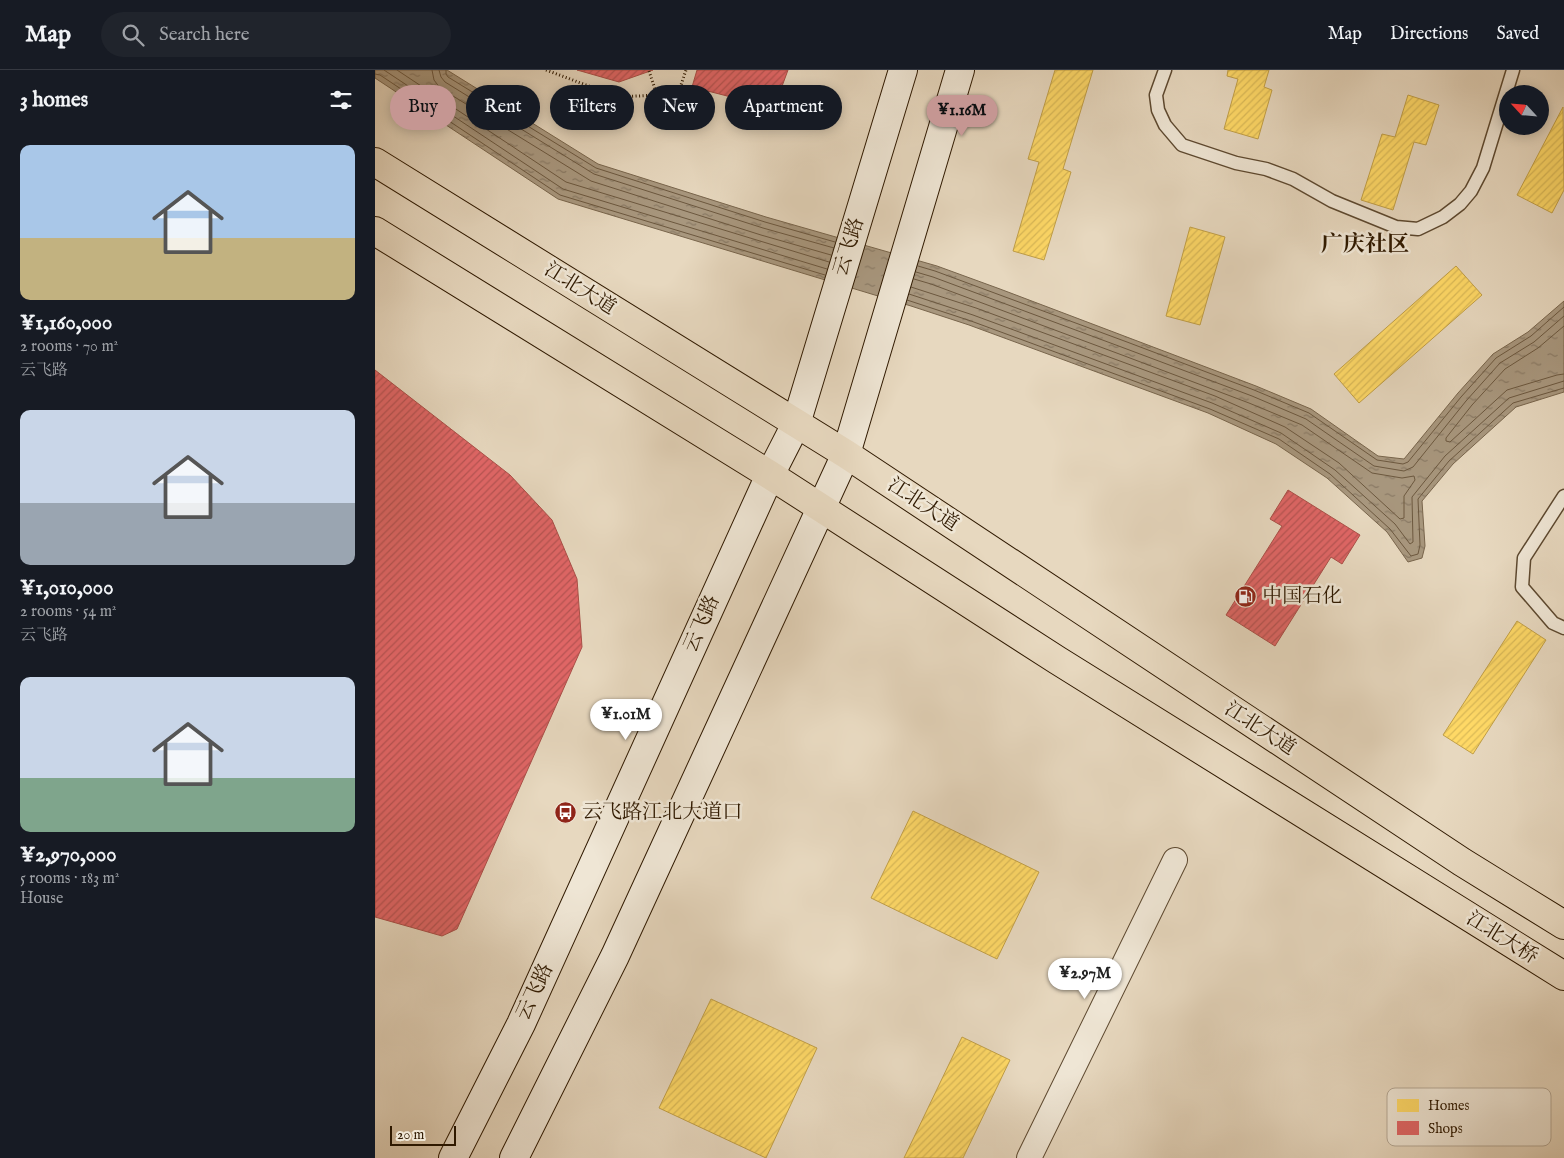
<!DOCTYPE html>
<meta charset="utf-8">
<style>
:root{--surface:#171b24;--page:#20242c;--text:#f1f3f6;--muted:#9ea1a6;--line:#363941;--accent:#c59692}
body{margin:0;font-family:"IM FELL English","Noto Serif SC",serif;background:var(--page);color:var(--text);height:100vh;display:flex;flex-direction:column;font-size:19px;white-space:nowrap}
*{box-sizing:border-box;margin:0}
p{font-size:16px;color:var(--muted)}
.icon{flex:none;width:28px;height:28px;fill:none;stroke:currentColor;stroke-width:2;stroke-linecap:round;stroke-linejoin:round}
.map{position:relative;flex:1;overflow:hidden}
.details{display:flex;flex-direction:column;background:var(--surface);width:375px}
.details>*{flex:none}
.hud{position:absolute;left:15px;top:15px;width:475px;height:45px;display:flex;gap:10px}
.needle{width:32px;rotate:296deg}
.buttons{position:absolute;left:1124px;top:15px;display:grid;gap:10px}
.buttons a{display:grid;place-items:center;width:50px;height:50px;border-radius:50%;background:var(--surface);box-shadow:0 2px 12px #0003;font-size:25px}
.scale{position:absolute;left:15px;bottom:12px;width:66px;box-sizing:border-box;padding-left:5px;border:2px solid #2f1900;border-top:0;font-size:14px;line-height:18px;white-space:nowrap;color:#2f1900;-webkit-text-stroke:4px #efe6d5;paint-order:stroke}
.price{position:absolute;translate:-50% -42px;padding:0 11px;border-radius:18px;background:#fff;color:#222;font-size:16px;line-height:32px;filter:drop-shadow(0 1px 2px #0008)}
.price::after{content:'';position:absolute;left:50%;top:30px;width:15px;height:11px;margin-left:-8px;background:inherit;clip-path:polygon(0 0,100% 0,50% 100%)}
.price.current{background:var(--accent);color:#111}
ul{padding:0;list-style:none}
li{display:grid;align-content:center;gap:10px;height:265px;padding:0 20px}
li span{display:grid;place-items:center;height:155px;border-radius:10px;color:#555}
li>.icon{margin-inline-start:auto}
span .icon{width:90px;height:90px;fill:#fffc;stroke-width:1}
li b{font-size:21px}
h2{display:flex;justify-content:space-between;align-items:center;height:60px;padding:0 20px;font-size:21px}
.pill{padding:0 18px;border-radius:22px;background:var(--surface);box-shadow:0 2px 12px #0003;font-size:18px;line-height:45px}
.pill.current{background:var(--accent);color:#111}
header{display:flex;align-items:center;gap:30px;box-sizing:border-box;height:70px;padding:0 25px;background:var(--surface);border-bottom:1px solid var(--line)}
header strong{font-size:24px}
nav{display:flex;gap:28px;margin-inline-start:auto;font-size:18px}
.search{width:350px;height:45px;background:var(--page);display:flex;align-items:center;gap:12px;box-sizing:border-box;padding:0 18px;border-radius:28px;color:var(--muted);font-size:19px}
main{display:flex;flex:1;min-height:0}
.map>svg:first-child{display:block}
.water{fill:url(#water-ripples);stroke:#78654c}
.homes{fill:url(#homes-hatch);stroke:#c19f47}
.shops{fill:url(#shops-hatch);stroke:#ab4f47}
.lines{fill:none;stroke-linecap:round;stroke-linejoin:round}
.shore{stroke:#6c583f;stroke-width:1}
.lane-casing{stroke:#5d4930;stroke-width:15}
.street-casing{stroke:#5d4930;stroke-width:26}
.secondary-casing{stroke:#2f1900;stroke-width:30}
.primary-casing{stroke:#2f1900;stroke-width:30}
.path{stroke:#2f1900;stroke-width:3;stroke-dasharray:1 2.5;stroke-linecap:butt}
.lane{stroke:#efe6d5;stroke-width:12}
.street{stroke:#efe6d5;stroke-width:24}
.secondary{stroke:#efe6d5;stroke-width:28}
.primary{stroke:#e7d8bf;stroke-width:28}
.labels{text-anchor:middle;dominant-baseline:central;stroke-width:5;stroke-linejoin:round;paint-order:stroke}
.street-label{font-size:20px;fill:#2f1900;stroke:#efe6d5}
.poi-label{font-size:20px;fill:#2f1900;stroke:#efe6d5;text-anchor:start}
.quarter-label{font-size:22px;font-weight:bold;fill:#2f1900;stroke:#efe6d5}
.key{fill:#efe6d5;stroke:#b5a895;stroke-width:1}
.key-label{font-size:14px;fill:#2f1900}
</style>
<header>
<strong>Map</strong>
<div class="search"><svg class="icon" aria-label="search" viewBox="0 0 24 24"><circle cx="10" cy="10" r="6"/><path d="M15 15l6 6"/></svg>Search here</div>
<nav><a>Map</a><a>Directions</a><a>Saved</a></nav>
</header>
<main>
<section class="details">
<h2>3 homes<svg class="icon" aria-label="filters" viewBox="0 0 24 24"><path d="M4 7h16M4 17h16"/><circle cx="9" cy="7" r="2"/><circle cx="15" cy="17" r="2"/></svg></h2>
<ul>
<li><span style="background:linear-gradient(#a9c7e8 60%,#c2b280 0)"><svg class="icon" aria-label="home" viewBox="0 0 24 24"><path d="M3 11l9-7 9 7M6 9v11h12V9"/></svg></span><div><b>¥1,160,000</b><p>2 rooms · 70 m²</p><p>云飞路</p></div></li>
<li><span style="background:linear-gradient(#c9d6e8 60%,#9aa5b1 0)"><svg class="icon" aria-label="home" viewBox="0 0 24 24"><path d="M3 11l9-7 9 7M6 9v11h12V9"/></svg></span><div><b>¥1,010,000</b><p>2 rooms · 54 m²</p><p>云飞路</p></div></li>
<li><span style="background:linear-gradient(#c9d6e8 65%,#7fa58c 0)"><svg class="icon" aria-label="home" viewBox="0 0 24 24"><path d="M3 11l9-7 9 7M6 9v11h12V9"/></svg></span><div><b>¥2,970,000</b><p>5 rooms · 183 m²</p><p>House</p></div></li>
</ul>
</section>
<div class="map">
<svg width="1189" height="1088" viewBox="0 0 1189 1088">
<defs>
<pattern id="water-ripples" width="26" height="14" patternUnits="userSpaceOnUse" patternTransform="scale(1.25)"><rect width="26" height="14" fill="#a8977e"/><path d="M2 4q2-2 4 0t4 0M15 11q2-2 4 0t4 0" fill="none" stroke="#897a65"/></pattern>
<pattern id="homes-hatch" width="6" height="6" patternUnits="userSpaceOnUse" patternTransform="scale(1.25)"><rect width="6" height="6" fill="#ffd966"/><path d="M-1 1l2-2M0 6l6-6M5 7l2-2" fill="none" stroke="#dbba57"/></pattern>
<pattern id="shops-hatch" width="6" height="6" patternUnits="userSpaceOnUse" patternTransform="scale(1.25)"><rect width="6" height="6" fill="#e06666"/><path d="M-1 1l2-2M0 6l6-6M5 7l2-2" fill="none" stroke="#b65352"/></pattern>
</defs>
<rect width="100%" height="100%" fill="#e7d8bf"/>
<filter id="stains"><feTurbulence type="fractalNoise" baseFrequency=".004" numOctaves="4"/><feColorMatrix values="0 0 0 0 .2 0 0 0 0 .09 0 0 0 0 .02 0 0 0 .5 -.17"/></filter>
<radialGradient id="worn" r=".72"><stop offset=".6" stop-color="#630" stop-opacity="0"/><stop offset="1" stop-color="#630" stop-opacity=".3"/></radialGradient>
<path class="water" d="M 0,0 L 72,0 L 223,94 L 391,147 L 562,196 L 625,219 L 881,316 L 936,339 L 1003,386 L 1029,389 L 1083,323 L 1118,284 L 1153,262 L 1189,231 L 1189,322 L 1141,337 L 1078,394 L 1047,431 L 1050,476 L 1047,488 L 1033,492 L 1012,462 L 952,408 L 901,374 L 833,343 L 594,255 L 536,236 L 183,129 L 0,8 Z"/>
<path class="homes" d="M 680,0 L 718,0 L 688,99 L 696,102 L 669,190 L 638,181 L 664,92 L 653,89 Z
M 853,0 L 894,0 L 889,17 L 897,20 L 883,69 L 849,59 L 863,9 L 852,6 Z
M 1033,25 L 1064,35 L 1051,75 L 1039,72 L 1018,140 L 986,130 L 1007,64 L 1020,67 Z
M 1188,37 L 1189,120 L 1177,143 L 1142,125 Z
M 815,157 L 850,167 L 825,255 L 791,246 Z
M 1081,196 L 1107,225 L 984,333 L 959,304 Z
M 1142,551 L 1171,570 L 1098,684 L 1068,665 Z
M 538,741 L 664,802 L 622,889 L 496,828 Z
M 336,929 L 442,978 L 391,1088 L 284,1038 Z
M 587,967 L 635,990 L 588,1088 L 529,1088 Z"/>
<path class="shops" d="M 202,0 L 278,0 L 244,12 Z
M 322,0 L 413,0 L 399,38 L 317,17 Z
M 0,300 L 135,405 L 177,450 L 202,509 L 207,577 L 82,859 L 67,866 L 0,847 Z
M 913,420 L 985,465 L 967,494 L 956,487 L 900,576 L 851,545 L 907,456 L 895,449 Z"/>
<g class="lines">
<path class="shore" d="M 9,0 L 188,119 L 452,199
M 22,0 L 191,112 L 454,192
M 57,0 L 59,10 L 65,18 L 216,111 L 386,165 L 456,185
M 64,0 L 66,7 L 70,12 L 219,104 L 388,158 L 459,178
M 71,0 L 71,4 L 73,7 L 221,98 L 390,152 L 460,172
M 0,4 L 5,5 L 185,125 L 450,205
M 543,196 L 560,201 L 752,272 L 879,320 L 934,343 L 1002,390 L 1028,394 L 1033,392 L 1086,327 L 1121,288 L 1156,266 L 1189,237
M 541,202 L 558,207 L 749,278 L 877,326 L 931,349 L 999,396 L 1029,401 L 1038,397 L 1091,331 L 1125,293 L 1159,272 L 1189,246
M 536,217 L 601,238 L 840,326 L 910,357 L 964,393 L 1025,449 L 1029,448 L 1029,426 L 1040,410 L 1039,406 L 1027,408 L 997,403 L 927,355 L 874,333 L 747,285 L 556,214 L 539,209
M 534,224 L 598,245 L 837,333 L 906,363 L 960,400 L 1020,454 L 1035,474 L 1038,472 L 1037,427 L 1070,386 L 1134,328 L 1189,311
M 532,230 L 596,251 L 835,339 L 904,369 L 955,404 L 1015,459 L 1036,486 L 1043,484 L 1045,475 L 1043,429 L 1074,391 L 1138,333 L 1189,318
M 1189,256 L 1163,278 L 1130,299 L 1097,335 L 1071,368 L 1071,371 L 1075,372 L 1132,320 L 1182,305 L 1189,304"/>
<defs>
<path id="lane" d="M 790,0 L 781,25 L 783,40 L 790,55 L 807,75 L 861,93 L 891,99 L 918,109 L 957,131 L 1021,157 L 1043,159 L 1068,147 L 1085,134 L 1096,121 L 1108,98 L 1138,0
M 1189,426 L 1149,488 L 1147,517 L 1178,553 L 1189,558"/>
<path id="street" d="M 654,1088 L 800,790"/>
<path id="secondary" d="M 78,1088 L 146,954 L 395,405 L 421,354 L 528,0
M 139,1088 L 240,886 L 471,384 L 585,0"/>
<path id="primary" d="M 0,92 L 471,384 L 1087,792 L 1189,855
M 0,161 L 395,405 L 682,590 L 1189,906"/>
</defs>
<use href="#lane" class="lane-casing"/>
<use href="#street" class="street-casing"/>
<use href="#secondary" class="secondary-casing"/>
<use href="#primary" class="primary-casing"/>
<path class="path" d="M 171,0 L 243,27 L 303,24 L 311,0
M 274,1 L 282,25"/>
<use href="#lane" class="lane"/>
<use href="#street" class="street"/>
<use href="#secondary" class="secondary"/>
<use href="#primary" class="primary"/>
</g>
<defs>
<symbol id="fuel-disc" viewBox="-11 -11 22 22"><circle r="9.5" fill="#8f2418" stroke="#efe6d5"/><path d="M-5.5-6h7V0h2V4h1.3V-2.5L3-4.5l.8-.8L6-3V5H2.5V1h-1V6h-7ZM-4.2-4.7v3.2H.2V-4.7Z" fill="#fff"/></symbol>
<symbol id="bus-disc" viewBox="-11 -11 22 22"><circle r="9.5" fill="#8f2418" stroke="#efe6d5"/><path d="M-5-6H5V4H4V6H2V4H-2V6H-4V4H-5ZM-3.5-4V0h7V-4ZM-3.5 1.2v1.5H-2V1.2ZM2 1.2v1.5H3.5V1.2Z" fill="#fff"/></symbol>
</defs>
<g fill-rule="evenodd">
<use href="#fuel-disc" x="858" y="514" width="25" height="25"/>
<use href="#bus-disc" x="178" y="730" width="25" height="25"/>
</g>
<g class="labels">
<g class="street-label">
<text transform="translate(474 177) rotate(-73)">云飞路</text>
<text transform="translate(205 219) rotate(32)">江北大道</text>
<text transform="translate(548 435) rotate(33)">江北大道</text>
<text transform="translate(327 554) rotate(-66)">云飞路</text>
<text transform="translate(885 659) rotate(33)">江北大道</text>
<text transform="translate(1127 868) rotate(32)">江北大桥</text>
<text transform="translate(160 922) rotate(-65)">云飞路</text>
</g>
<g class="poi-label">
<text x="887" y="526">中国石化</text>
<text x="207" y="742">云飞路江北大道口</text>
</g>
<g class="quarter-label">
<text x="990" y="175">广庆社区</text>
</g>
</g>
<rect x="1012" y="1018" width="164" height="58" rx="8" class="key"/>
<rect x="1022" y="1029" width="22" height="13" fill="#ffd966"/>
<rect x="1022" y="1051" width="22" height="14" fill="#e06666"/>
<g class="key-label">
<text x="1053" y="1040">Homes</text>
<text x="1053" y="1063">Shops</text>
</g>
<rect width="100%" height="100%" filter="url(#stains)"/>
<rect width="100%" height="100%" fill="url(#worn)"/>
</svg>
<div class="buttons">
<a><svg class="needle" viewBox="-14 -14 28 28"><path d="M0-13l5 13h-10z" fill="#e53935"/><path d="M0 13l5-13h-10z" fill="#9ea1a6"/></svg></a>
</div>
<div class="scale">20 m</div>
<b class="price current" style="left:587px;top:67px">¥1.16M</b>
<b class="price" style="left:251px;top:671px">¥1.01M</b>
<b class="price" style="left:710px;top:930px">¥2.97M</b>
<div class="hud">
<a class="pill current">Buy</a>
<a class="pill">Rent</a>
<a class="pill">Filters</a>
<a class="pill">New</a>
<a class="pill">Apartment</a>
</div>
</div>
</main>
